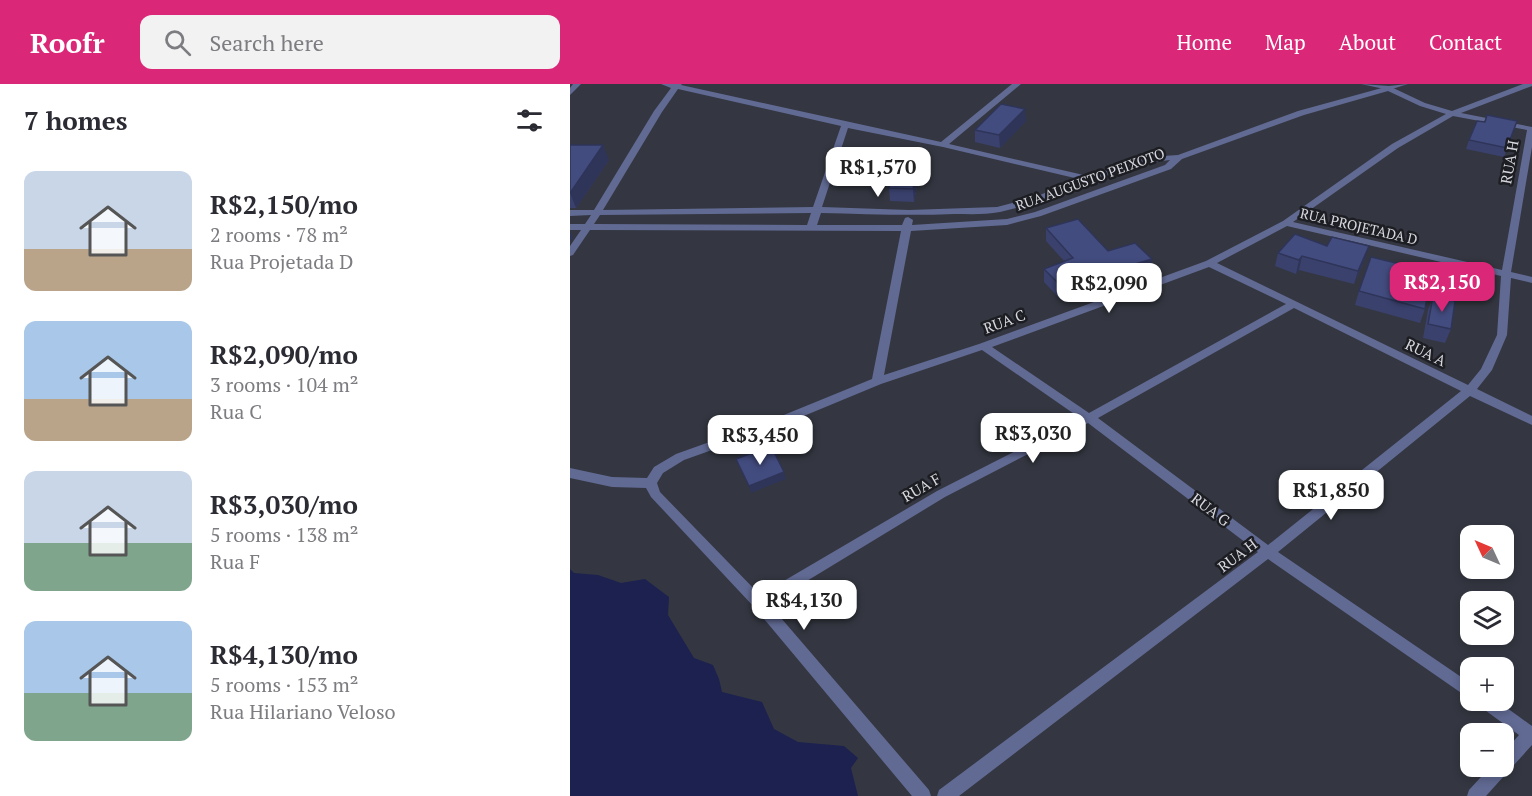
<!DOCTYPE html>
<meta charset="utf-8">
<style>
:root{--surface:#fff;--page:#f2f2f3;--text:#2b2b33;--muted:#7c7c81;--accent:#db2777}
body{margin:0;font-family:"PT Serif",serif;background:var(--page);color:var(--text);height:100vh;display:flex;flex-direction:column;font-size:22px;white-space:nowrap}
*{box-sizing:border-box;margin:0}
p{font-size:20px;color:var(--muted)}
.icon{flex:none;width:33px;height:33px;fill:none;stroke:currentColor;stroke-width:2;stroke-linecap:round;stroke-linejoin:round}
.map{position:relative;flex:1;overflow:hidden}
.drawer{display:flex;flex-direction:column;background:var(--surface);width:570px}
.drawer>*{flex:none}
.needle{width:39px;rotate:314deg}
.buttons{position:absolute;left:890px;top:441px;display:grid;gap:12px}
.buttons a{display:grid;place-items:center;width:54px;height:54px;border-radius:12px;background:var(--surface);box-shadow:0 3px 9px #0003;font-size:30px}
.price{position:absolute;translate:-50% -51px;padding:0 14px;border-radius:12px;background:#fff;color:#222;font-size:20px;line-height:39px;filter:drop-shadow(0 2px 3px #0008)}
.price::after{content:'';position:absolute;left:50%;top:36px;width:18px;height:14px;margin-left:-9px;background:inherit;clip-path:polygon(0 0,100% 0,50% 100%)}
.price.current{background:var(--accent);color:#fff}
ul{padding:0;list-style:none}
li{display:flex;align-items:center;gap:18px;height:150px;padding:0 24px}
li span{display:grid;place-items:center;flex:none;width:168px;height:120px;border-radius:12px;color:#555}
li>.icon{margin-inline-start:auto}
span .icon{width:72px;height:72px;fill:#fffc;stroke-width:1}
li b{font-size:26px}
h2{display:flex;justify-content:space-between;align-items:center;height:72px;padding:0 24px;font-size:26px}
header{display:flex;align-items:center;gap:36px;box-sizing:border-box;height:84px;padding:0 30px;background:var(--accent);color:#fff}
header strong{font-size:28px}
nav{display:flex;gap:33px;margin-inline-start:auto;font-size:21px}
.search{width:420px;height:54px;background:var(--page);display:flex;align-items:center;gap:15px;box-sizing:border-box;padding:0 21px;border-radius:12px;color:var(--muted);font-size:22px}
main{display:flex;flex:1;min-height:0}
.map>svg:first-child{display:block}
.water{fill:#1c2150}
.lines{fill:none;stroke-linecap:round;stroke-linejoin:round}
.minor{fill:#616a93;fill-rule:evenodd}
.tertiary{fill:#616a93;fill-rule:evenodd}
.wall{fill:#3a416d}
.shaded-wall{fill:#2f3559}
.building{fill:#434c7f;stroke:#2f3559;stroke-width:1.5}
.labels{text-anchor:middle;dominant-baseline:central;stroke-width:5;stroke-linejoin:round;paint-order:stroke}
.far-street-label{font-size:14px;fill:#d7d8df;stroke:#1d1e23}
.street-label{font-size:15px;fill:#d7d8df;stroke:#1d1e23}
</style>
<header>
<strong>Roofr</strong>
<div class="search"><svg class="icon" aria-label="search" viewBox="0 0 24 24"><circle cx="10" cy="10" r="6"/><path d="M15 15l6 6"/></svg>Search here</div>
<nav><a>Home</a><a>Map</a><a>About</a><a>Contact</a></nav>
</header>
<main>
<section class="drawer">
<h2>7 homes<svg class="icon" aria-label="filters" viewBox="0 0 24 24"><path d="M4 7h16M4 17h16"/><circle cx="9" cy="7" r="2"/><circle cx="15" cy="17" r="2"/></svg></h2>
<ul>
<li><span style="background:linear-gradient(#c9d6e8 65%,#b9a48a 0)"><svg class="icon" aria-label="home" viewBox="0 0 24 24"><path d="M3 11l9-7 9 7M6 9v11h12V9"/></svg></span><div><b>R$2,150/mo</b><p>2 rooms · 78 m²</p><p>Rua Projetada D</p></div></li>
<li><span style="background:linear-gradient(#a9c7e8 65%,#b9a48a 0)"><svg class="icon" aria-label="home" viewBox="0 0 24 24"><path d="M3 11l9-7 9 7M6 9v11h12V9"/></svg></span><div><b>R$2,090/mo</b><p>3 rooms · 104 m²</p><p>Rua C</p></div></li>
<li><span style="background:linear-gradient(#c9d6e8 60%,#7fa58c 0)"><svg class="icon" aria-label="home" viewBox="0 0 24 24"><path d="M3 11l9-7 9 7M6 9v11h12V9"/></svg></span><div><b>R$3,030/mo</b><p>5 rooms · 138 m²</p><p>Rua F</p></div></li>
<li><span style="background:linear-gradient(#a9c7e8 60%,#7fa58c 0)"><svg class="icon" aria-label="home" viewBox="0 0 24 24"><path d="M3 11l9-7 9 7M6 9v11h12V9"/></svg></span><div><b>R$4,130/mo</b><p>5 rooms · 153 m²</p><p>Rua Hilariano Veloso</p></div></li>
</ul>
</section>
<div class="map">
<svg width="962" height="712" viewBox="0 0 962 712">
<rect width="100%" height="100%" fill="#343741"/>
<path class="water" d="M 0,485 L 4,489 L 28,491 L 51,499 L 75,495 L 99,513 L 98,531 L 124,574 L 143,581 L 149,595 L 152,608 L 192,618 L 204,645 L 228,658 L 274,662 L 288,674 L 281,684 L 288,712 L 0,712 Z"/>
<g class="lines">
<path class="minor" d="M 91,0 L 112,0 L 111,1 L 371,58 L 442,0 L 451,0 L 379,60 L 518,92 L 578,73 L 608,71 L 728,27 L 819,2 L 855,19 L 882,27 L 953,0 L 962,0 L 962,2 L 891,29 L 962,43 L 962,63 L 941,188 L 962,193 L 962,199 L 941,194 L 937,251 L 922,286 L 907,305 L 962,332 L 962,341 L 900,312 L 708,468 L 900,599 L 900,615 L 698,475 L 389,712 L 367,712 L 369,706 L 688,468 L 518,339 L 375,413 L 199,520 L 359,706 L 361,712 L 342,712 L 184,523 L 81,413 L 76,404 L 42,403 L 0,394 L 0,384 L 42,393 L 77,394 L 84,383 L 106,370 L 204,335 L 302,295 L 331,147 L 20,146 L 3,171 L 0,172 L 0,162 L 11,146 L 0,146 L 0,140 L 15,140 L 21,131 L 0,132 L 0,126 L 24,126 L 84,27 L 101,4 ZM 108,5 L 271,42 L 243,123 L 33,126 L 92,28 ZM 818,7 L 850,22 L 876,30 L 822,60 L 713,137 L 636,177 L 409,260 L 314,291 L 341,147 L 437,141 L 471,132 L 601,85 L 612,75 L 734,31 ZM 883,32 L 957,46 L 932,186 L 723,138 L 828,64 ZM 278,44 L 373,63 L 509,95 L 465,113 L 427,123 L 339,126 L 252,123 ZM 600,76 L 595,81 L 465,128 L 437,135 L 342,141 L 343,136 L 338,133 L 335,134 L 332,141 L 247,141 L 251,129 C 295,130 339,132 384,130 C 398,130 415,131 430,128 C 488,116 541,82 600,76 ZM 241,129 L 237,141 L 24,140 L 30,131 ZM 717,142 L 931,192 L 927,251 L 911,285 L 898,301 L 647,179 ZM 639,183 L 716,220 L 519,329 L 422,263 ZM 724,224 L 891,307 L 698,461 L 528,334 ZM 412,266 L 510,334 L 367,407 L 190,511 L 90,408 L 87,399 L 93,389 L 114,376 L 212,341 L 311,300 Z
M 906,616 L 926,616 L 962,642 L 962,661 L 916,712 L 897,712 L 899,706 L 921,682 L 933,682 L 933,669 L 949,651 L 908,621 Z"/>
<path class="tertiary" d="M 3,0 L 11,0 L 0,11 L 0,4 Z
M 791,0 L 819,2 L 838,0 L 819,6 Z"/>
</g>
<path class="wall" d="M 917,31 L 947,37 L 934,73 L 896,65 L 899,56 L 914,38 Z
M 456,37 L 430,64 L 405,58 L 405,46 Z
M 0,61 L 39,76 L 6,124 L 0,124 Z
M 350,86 L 344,118 L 320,117 L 319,104 Z
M 476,144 L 538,167 L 581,189 L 491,216 L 474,198 L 474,185 L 494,177 L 476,157 Z
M 757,162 L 795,175 L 784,200 L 729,186 L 726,190 L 705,182 L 708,169 Z
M 828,190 L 855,225 L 850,239 L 785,221 L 789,207 Z
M 863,212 L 881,245 L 875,259 L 853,254 L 858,226 Z"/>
<path class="shaded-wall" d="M 455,25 L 456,37 L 430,64 L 429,51 Z
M 33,61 L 39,76 L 6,124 L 0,109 Z
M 349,74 L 350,86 L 344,118 L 343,105 Z
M 0,147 L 3,154 L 0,157 Z
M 799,162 L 795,175 L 784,200 L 788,187 Z
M 732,172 L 729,186 L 726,190 L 729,176 Z
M 582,175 L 581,189 L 491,216 L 491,202 Z
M 214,388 L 216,395 L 181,409 L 179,402 Z"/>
<path class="building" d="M 431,20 L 455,25 L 429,51 L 405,46 Z
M 917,31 L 947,37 L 937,64 L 899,56 L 907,37 L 915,38 Z
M 0,61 L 33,61 L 0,109 Z
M 325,72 L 349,74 L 343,105 L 319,104 Z
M 508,135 L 538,167 L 565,159 L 582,175 L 491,202 L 474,185 L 503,174 L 476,144 Z
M 725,150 L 757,162 L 762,153 L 799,162 L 788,187 L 732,172 L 729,176 L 708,169 Z
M 801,173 L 830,180 L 828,190 L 860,196 L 855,225 L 789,207 Z
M 863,212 L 885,217 L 881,245 L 858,240 Z
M 201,362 L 214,388 L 179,402 L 166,375 Z"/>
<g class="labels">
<g class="far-street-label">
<text transform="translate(520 95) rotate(-20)">RUA AUGUSTO PEIXOTO</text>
<text transform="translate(789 142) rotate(13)">RUA PROJETADA D</text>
</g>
<g class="street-label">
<text transform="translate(939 78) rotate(-80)">RUA H</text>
<text transform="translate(434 237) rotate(-20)">RUA C</text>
<text transform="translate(856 268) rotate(26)">RUA A</text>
<text transform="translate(351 403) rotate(-30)">RUA F</text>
<text transform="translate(641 425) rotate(37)">RUA G</text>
<text transform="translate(667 471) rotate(-37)">RUA H</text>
</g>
</g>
</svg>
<div class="buttons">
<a><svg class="needle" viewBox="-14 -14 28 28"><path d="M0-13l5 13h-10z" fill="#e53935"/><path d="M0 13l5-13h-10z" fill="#7c7c81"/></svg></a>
<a><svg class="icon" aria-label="layers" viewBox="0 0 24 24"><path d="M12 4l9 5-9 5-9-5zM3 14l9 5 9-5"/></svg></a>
<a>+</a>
<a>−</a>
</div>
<b class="price" style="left:308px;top:114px">R$1,570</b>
<b class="price current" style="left:872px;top:229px">R$2,150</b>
<b class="price" style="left:539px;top:230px">R$2,090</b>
<b class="price" style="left:463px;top:380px">R$3,030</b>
<b class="price" style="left:190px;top:382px">R$3,450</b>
<b class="price" style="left:761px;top:437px">R$1,850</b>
<b class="price" style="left:234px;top:547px">R$4,130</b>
</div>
</main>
